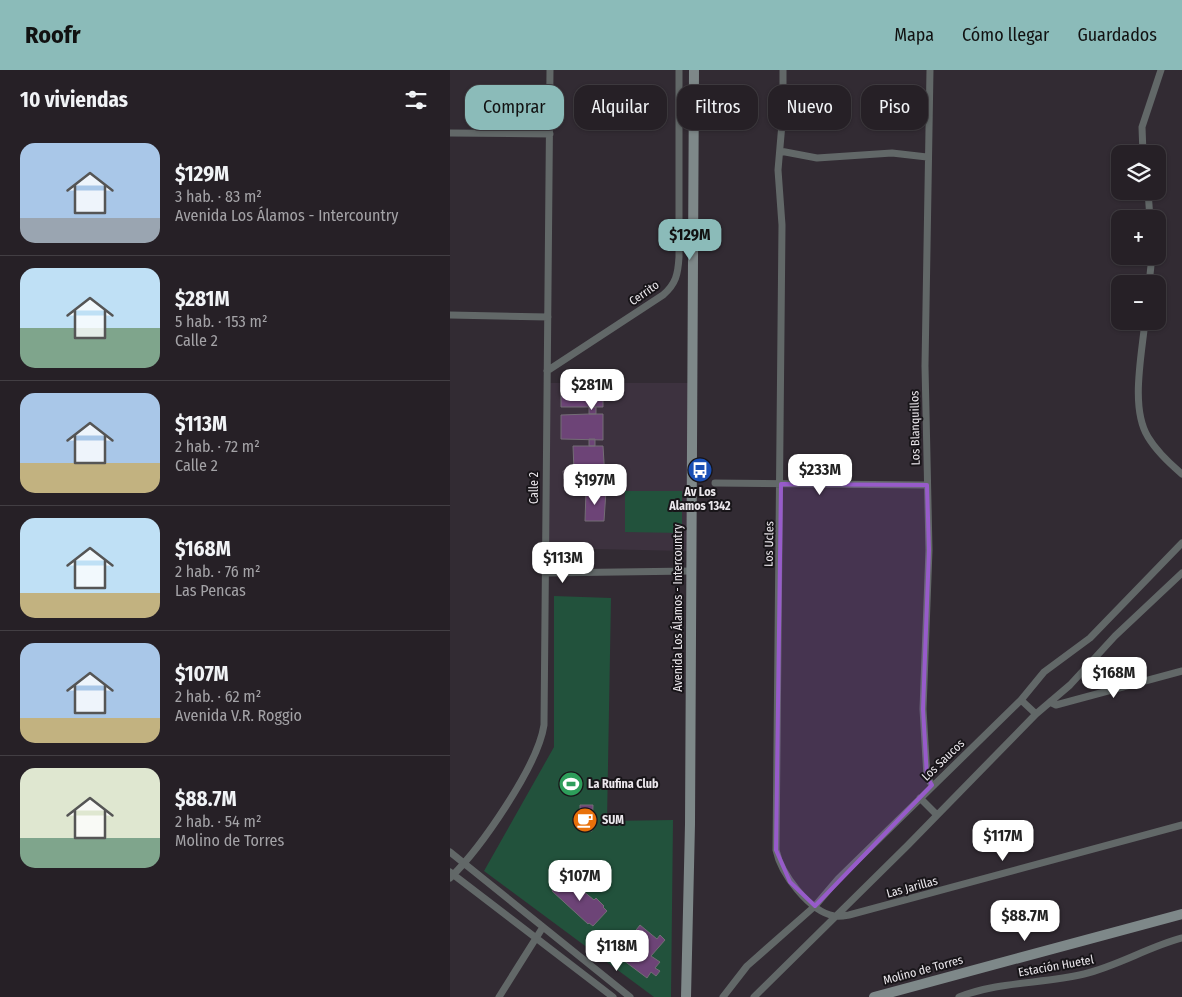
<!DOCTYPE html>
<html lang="es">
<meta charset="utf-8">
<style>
:root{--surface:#262026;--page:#322d32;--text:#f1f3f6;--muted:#a4a3a7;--line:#423e43;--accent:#8bbbb9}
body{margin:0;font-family:"Fira Sans Condensed",sans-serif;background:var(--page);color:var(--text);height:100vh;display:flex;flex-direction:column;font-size:19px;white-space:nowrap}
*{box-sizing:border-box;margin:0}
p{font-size:16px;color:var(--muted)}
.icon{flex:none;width:28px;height:28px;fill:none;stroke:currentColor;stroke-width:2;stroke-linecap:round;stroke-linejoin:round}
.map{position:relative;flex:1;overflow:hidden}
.panel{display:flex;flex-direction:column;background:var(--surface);width:450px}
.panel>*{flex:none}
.hud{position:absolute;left:15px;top:15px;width:475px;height:45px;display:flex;gap:10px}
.fabs{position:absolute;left:661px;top:75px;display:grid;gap:10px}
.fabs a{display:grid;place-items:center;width:55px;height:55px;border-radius:10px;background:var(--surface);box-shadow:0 1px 4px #0004,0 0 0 1px var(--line);font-size:25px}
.price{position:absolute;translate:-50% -42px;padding:0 11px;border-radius:10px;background:#fff;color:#222;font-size:16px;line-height:32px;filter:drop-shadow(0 1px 2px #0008)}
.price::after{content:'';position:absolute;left:50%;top:30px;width:15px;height:11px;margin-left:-8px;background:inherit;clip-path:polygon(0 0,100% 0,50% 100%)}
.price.current{background:var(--accent);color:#111}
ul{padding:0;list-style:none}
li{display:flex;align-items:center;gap:15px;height:125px;padding:0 20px}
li+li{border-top:1px solid var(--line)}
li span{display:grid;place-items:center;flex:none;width:140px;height:100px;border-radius:15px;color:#555}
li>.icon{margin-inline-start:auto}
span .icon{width:60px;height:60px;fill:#fffc;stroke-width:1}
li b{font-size:21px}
h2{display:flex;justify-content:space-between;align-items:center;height:60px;padding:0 20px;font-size:21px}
.tag{padding:0 18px;border-radius:15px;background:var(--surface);box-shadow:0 1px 4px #0004,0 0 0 1px var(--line);font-size:18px;line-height:45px}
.tag.current{background:var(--accent);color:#111}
header{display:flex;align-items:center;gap:30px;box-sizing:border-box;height:70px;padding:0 25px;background:var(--accent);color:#111}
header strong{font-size:24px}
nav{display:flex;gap:28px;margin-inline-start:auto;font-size:18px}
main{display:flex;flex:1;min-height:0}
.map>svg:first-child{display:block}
.built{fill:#3d323f}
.green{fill:#22523c}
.building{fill:#6d4477;stroke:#746d76}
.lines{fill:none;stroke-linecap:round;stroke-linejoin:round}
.street{stroke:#626868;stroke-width:7}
.secondary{stroke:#7e8889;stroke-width:10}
.marked{fill:#975bca;fill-opacity:0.2;stroke:#975bca;stroke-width:4;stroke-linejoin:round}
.labels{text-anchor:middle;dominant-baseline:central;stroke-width:4;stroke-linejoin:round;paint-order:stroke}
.street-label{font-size:12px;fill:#ebe7ec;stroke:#181519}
.poi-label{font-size:12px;font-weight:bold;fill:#ebe7ec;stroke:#181519;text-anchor:start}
</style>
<header>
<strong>Roofr</strong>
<nav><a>Mapa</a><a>Cómo llegar</a><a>Guardados</a></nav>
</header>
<main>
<section class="panel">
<h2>10 viviendas<svg class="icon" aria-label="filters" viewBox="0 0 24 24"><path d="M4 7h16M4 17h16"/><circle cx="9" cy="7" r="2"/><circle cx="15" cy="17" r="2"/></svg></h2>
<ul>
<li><span style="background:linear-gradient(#a9c7e8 75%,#9aa5b1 0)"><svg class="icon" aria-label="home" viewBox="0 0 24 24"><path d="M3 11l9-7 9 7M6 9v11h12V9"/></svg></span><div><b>$129M</b><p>3 hab. · 83 m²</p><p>Avenida Los Álamos - Intercountry</p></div></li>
<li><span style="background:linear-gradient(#bfe0f5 60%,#7fa58c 0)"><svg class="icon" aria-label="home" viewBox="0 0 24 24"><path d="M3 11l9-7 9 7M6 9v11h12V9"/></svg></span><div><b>$281M</b><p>5 hab. · 153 m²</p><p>Calle 2</p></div></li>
<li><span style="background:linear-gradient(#a9c7e8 70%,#c2b280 0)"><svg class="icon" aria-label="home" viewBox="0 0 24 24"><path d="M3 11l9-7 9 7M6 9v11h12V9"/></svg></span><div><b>$113M</b><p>2 hab. · 72 m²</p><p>Calle 2</p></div></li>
<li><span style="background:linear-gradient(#bfe0f5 75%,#c2b280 0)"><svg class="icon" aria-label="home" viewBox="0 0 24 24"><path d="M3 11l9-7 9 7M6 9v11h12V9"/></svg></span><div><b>$168M</b><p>2 hab. · 76 m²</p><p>Las Pencas</p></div></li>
<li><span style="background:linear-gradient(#a9c7e8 75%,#c2b280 0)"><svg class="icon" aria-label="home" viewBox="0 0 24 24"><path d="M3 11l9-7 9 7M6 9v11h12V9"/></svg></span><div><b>$107M</b><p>2 hab. · 62 m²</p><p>Avenida V.R. Roggio</p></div></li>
<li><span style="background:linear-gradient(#dfe7d0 70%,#7fa58c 0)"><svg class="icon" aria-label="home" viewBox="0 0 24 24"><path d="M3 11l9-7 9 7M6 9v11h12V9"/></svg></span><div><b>$88.7M</b><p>2 hab. · 54 m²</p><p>Molino de Torres</p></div></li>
</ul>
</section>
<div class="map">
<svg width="732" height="927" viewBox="0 0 732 927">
<rect width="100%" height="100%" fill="#322b33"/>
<path class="built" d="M 99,313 L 242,313 L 237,481 L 98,478 Z"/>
<path class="green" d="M 175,421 L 232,421 L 232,463 L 175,462 Z
M 104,526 L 161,528 L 157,751 L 223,750 L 221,927 L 204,927 L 34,801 L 104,677 Z"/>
<path class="building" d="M 153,316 L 153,337 L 111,337 L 111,317 Z
M 139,337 L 146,337 L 146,344 L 139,344 Z
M 139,344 L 153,344 L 153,370 L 111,369 L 111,345 Z
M 139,369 L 145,369 L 145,376 L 139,376 Z
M 123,376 L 153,376 L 155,409 L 114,409 L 113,401 L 124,400 Z
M 136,421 L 156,421 L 154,451 L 135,451 Z
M 130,735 L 143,735 L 142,761 L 127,759 L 128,740 L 130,740 Z
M 123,797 L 135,807 L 127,816 L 115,806 Z
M 115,806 L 144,830 L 146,828 L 154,836 L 153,837 L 157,841 L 143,856 L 139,853 L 138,854 L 102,821 Z
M 190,855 L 207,869 L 210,865 L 215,870 L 201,886 L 210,892 L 205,898 L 210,901 L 206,906 L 201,902 L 197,908 L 165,884 L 180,861 L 183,864 Z"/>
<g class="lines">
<path class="street" d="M 333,0 L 333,42 L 328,100 L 332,155 L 326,780 C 331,804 359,841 384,846 C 388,847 394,846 399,845 L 732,755
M 480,0 L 475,296 L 479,480 L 473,639 L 477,707 L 482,715
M 0,63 L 100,64
M 330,81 L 367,88 L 442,83 L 477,87
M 693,84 L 692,57 L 711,0
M 698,121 L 700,149
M 699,214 L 702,186
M 0,245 L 98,247
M 695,251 C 692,284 680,338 698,367 C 707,382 719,393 732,404
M 97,301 L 213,225 C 226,214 228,204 229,187 L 229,0
M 265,413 L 477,415
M 95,503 L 241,501
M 571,630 L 586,644
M 600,632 L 606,635 L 732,601
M 470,728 L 487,745
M 0,782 L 180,927
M 0,802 L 163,927
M 0,808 C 30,779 88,696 94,655 L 100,0
M 49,927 L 93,857
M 273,927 L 297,896 L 365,836 L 388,809 L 571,630 L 594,602 L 640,568 L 732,473
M 304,927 L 458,775 L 586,644 L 620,615 L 665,566 L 732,503
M 509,927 C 549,911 593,914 634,904 C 668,896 698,877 732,868"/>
<path class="secondary" d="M 236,927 L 240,754 L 244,0
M 424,927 L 732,844"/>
</g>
<path class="marked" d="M 331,414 L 477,415 L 479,480 L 473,639 L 477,707 L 482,715 L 365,836 L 340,812 L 326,780 Z"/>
<defs>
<symbol id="bus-disc" viewBox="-11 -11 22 22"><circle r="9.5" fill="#1a4fb4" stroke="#181519"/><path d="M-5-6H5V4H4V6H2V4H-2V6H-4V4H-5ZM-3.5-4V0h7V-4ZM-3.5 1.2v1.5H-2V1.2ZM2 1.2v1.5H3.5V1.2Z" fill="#fff"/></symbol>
<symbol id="stadium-disc" viewBox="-11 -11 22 22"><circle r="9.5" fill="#2e9e5b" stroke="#181519"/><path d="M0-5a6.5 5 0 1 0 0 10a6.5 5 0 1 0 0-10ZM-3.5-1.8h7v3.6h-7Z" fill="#fff"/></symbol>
<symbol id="cafe-disc" viewBox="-11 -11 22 22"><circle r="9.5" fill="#e8710a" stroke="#181519"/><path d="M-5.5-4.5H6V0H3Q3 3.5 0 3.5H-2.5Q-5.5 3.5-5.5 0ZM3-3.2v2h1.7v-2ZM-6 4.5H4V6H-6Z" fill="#fff"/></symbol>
</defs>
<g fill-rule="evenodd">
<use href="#bus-disc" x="236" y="386" width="28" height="28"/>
<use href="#stadium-disc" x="107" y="700" width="28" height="28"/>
<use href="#cafe-disc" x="121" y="736" width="28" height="28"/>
</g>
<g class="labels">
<g class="street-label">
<text transform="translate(194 223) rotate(-35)">Cerrito</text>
<text transform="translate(465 358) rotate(-91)">Los Blanquillos</text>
<text transform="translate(84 418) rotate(-90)">Calle 2</text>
<text transform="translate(319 474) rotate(-89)">Los Ucles</text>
<text transform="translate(228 538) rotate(-90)">Avenida Los Álamos - Intercountry</text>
<text transform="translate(493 690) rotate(-44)">Los Saucos</text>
<text transform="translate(462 817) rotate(-15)">Las Jarillas</text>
<text transform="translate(606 896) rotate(-10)">Estación Huetel</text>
<text transform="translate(473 900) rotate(-15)">Molino de Torres</text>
</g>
<g class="poi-label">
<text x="250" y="422" text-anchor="middle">Av Los<tspan x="250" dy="14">Alamos 1342</tspan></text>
<text x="138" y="714">La Rufina Club</text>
<text x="152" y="750">SUM</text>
</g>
</g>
</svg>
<div class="fabs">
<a><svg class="icon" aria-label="layers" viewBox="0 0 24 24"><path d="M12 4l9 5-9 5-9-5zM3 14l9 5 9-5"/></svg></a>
<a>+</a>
<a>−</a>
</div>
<b class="price current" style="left:240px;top:191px">$129M</b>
<b class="price" style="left:142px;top:341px">$281M</b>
<b class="price" style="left:370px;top:426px">$233M</b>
<b class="price" style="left:145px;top:436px">$197M</b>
<b class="price" style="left:113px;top:514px">$113M</b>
<b class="price" style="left:664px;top:629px">$168M</b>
<b class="price" style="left:553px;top:792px">$117M</b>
<b class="price" style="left:130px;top:832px">$107M</b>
<b class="price" style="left:575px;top:872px">$88.7M</b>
<b class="price" style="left:167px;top:902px">$118M</b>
<div class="hud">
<a class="tag current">Comprar</a>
<a class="tag">Alquilar</a>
<a class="tag">Filtros</a>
<a class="tag">Nuevo</a>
<a class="tag">Piso</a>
</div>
</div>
</main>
